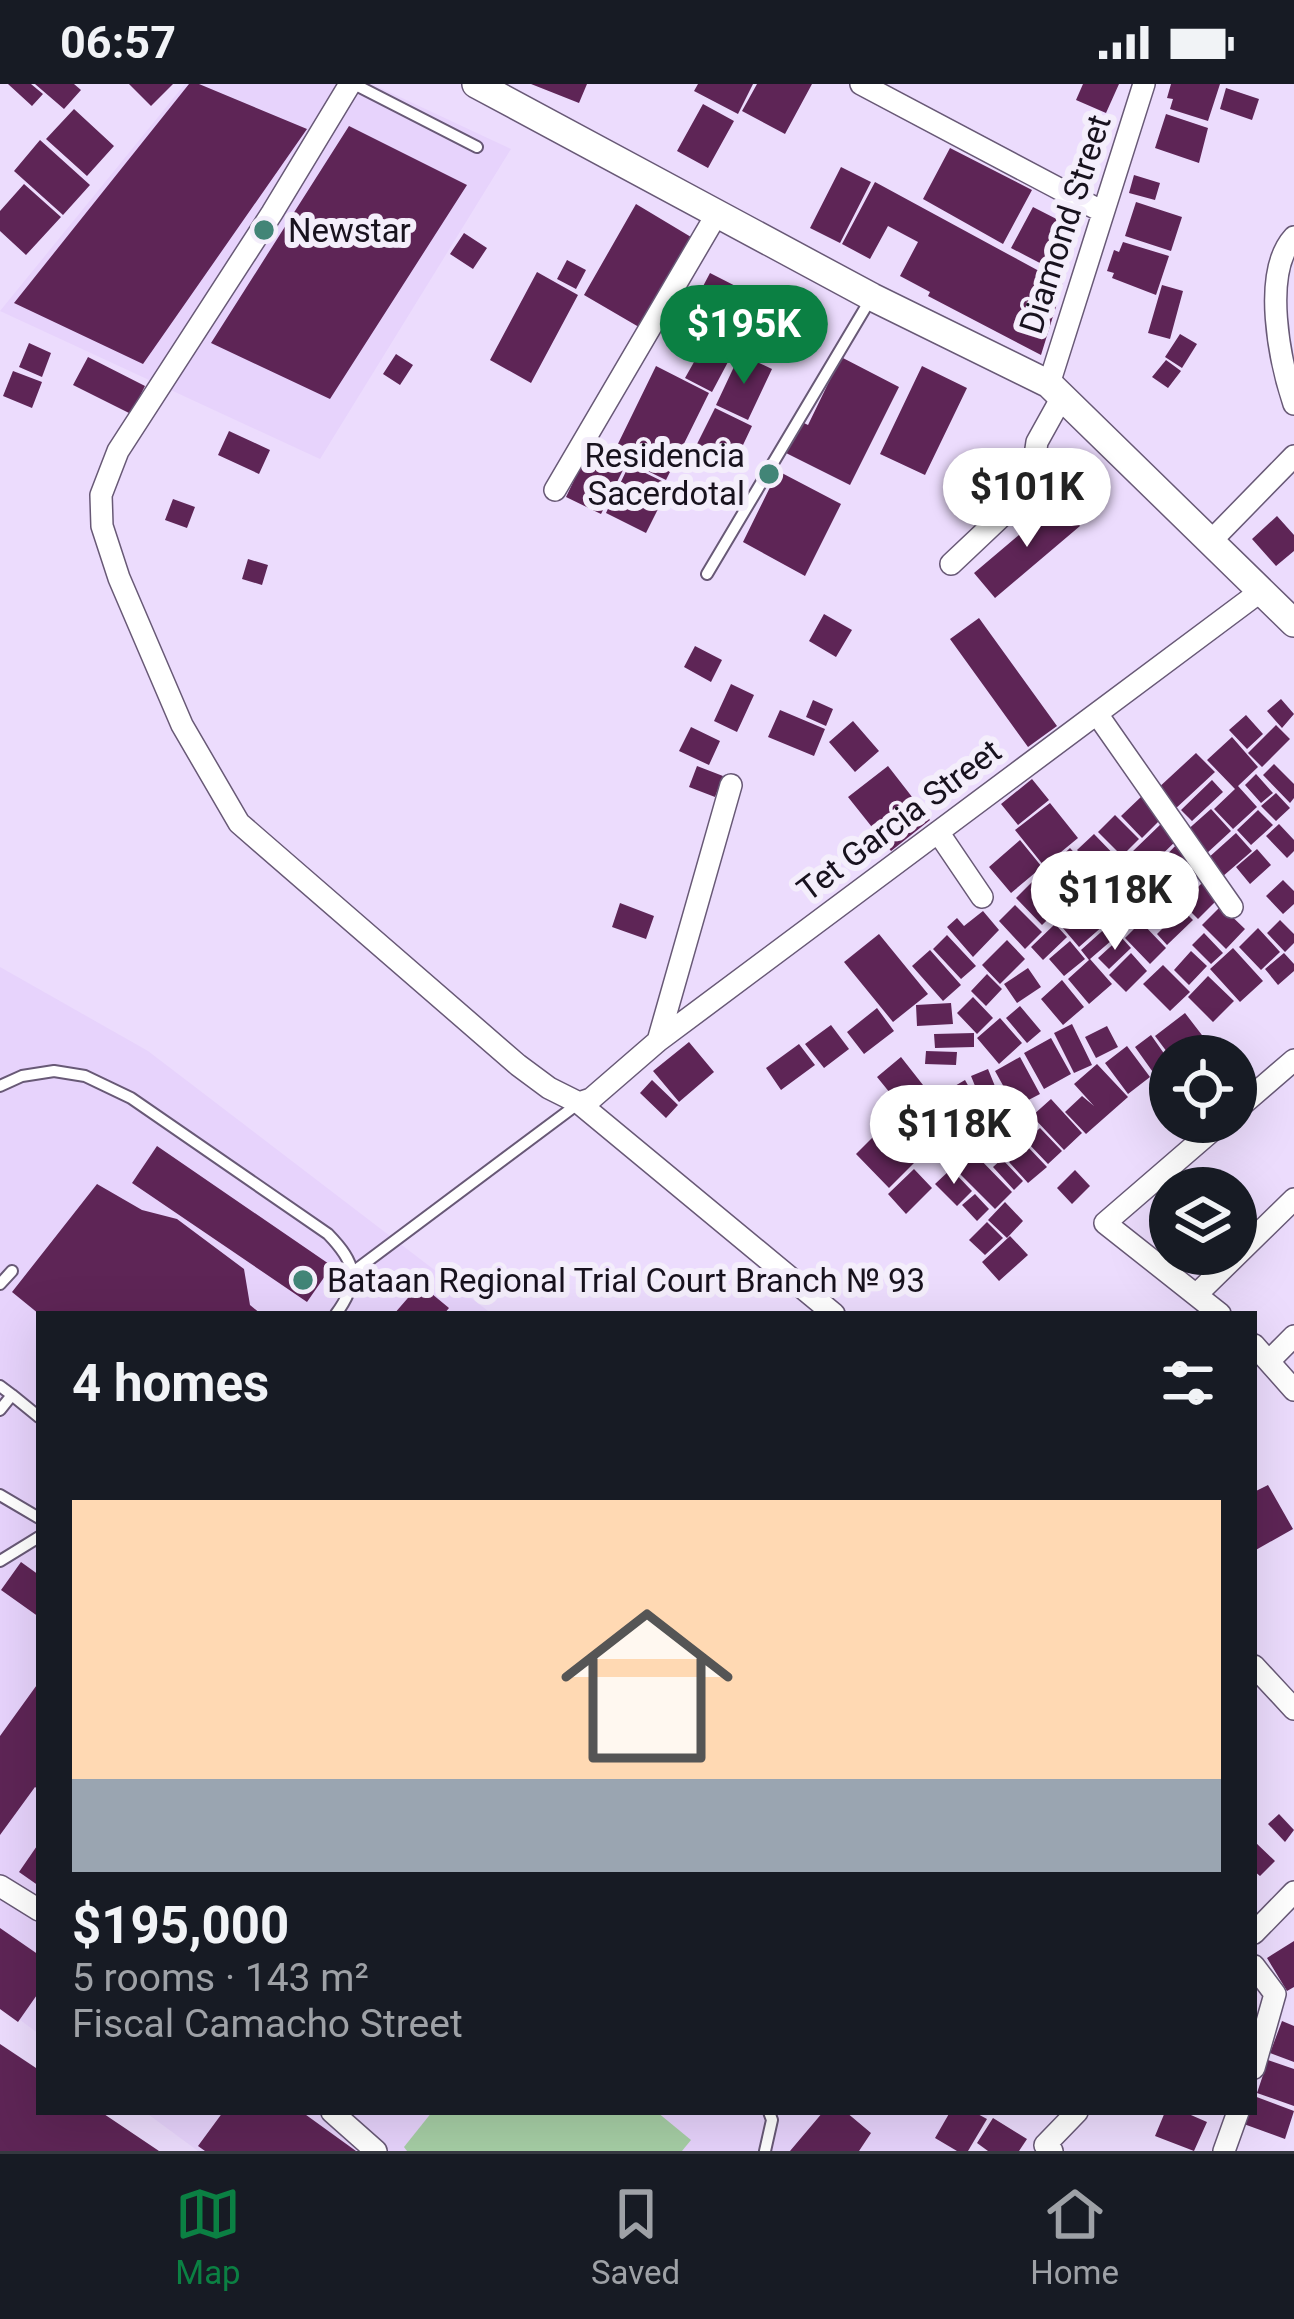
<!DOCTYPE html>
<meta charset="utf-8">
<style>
:root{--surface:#171b24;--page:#20242c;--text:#f1f3f6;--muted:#9ea1a6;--line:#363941;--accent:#0b8043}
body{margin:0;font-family:Roboto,sans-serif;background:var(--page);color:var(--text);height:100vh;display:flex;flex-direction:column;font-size:45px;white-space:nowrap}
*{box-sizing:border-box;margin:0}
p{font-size:39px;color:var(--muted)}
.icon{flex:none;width:66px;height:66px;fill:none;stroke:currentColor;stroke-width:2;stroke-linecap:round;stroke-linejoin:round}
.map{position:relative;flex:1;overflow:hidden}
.panel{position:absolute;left:36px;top:1227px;width:1221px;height:804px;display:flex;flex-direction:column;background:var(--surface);border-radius:0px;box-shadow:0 12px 48px #0002}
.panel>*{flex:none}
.fabs{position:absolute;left:1149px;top:951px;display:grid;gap:24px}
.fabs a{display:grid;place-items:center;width:108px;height:108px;border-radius:50%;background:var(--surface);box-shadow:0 12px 48px #0002;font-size:60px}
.price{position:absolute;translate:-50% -102px;padding:0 27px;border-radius:42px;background:#fff;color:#222;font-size:39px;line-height:78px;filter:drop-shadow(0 3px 6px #0008)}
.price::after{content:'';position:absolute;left:50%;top:72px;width:36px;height:27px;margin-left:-18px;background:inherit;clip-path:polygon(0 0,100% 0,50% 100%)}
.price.on{background:var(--accent);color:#fff}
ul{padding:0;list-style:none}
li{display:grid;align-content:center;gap:24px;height:636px;padding:0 36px}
li span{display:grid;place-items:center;height:372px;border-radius:0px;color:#555}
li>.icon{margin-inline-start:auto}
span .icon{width:216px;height:216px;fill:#fffc;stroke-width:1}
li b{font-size:51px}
h2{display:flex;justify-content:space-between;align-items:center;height:144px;padding:0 36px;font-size:51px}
.status{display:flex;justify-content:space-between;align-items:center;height:84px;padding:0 60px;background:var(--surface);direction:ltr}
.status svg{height:33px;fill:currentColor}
.tab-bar{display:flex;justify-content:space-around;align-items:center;height:168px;border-top:3px solid var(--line);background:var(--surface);font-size:33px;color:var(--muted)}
.tab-bar a{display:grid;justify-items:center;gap:6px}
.tab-bar .on{color:var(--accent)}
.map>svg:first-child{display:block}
.built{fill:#e7d3fc}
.green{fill:#a6cea5}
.building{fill:#5e2556}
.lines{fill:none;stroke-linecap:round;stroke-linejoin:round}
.lane-casing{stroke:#685976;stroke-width:14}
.street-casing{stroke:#685976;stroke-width:24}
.secondary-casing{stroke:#685976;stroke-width:30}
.lane{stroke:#fff;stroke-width:10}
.street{stroke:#fff;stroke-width:21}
.secondary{stroke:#fff;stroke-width:27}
.poi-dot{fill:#428577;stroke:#f4eefb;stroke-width:4.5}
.labels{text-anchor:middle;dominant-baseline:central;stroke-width:12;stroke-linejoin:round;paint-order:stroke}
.street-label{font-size:33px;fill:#18121e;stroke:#f4eefb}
.poi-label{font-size:33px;fill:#18121e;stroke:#f4eefb;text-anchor:start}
</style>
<div class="status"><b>06:57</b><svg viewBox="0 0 49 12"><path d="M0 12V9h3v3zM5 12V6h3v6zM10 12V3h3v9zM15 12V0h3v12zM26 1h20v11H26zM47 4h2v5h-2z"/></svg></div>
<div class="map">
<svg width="1294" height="2067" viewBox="0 0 1294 2067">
<rect width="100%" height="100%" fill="#ecdcfd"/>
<path class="built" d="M 185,0 L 372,0 L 511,65 L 320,375 L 0,227 Z
M 0,883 L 148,967 L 492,1230 L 39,1230 L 39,1950 L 0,1921 Z
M 145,2028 L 991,2028 L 963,2067 L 198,2067 Z"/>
<path class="green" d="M 432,2028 L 657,2028 L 691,2056 L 682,2067 L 407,2067 L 404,2063 Z"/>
<path class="building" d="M 8,0 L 31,0 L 43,10 L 32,22 Z
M 35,0 L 74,0 L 81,6 L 64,25 Z
M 129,0 L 173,0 L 151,22 Z
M 189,0 L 199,0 L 307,45 L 143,280 L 14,219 Z
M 531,0 L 587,0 L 579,19 Z
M 698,0 L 753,0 L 738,30 L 694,7 Z
M 757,0 L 812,0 L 785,50 L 742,27 Z
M 1083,0 L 1119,0 L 1106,29 L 1076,16 Z
M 1171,0 L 1220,0 L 1208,37 L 1170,25 L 1173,15 L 1167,14 Z
M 1226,4 L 1259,15 L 1252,36 L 1220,25 Z
M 703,20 L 734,37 L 708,84 L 677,67 Z
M 74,25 L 114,62 L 87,92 L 46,55 Z
M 1166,30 L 1208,44 L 1199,79 L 1155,64 Z
M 349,42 L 467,101 L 330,315 L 211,259 Z
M 40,56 L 90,101 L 63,131 L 14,87 Z
M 950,64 L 1032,106 L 1003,160 L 923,115 Z
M 841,83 L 871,98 L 840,159 L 810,144 Z
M 1134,91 L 1160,99 L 1155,116 L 1129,109 Z
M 875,98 L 1063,200 L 1041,271 L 928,212 L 930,208 L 900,192 L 918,158 L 888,142 L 870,175 L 842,160 Z
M 24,100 L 61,133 L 26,171 L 0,147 L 0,127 Z
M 1136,118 L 1182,133 L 1171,167 L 1125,152 Z
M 636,120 L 696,156 L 644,246 L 584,211 Z
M 1033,123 L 1078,146 L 1063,191 L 1011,164 Z
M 464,149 L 487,164 L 473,185 L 450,170 Z
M 1123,158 L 1169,172 L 1156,211 L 1112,194 L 1114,189 L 1107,187 L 1114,166 L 1119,168 Z
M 567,176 L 586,186 L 576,205 L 557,195 Z
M 537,188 L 578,211 L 531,299 L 490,276 Z
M 710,189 L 757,213 L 728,269 L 681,244 Z
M 1162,201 L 1183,207 L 1170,255 L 1148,249 Z
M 1180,250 L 1197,260 L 1182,284 L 1165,273 Z
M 29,259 L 51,269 L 42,293 L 19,283 Z
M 703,262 L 729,276 L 712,308 L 685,294 Z
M 396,270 L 413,281 L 400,301 L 383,290 Z
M 740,270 L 772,285 L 748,336 L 716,321 Z
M 88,273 L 145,302 L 131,330 L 73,301 Z
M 841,273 L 899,303 L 850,401 L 784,368 L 800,337 L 808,341 Z
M 1166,276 L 1181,287 L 1168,304 L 1152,293 Z
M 656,282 L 709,309 L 666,396 L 613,370 Z
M 922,282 L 967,304 L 925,391 L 880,370 Z
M 13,287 L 42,298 L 32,324 L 3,312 Z
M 715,324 L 752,342 L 734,380 L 696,362 Z
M 229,347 L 270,366 L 259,390 L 218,371 Z
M 589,365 L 625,382 L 601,430 L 566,413 Z
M 629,381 L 670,401 L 646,449 L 606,429 Z
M 778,387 L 841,420 L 805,492 L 743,458 Z
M 173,415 L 195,423 L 187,444 L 165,436 Z
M 1059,417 L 1080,442 L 995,514 L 974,489 Z
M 1277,432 L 1294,451 L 1294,467 L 1276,482 L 1252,455 Z
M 248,475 L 268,481 L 262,501 L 242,495 Z
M 824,530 L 852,546 L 836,573 L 809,557 Z
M 979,534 L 1057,642 L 1028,663 L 950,555 Z
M 695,562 L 722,576 L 711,598 L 684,583 Z
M 731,600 L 754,611 L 737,648 L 714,637 Z
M 1281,615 L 1294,630 L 1282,644 L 1267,627 Z
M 813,616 L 833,625 L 826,642 L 806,633 Z
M 780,626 L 825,645 L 814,672 L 768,653 Z
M 1246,631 L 1263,650 L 1247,665 L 1229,646 Z
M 853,637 L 879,667 L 855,688 L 829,658 Z
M 1276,641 L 1290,655 L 1262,683 L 1248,669 Z
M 691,643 L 720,657 L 709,681 L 679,667 Z
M 1232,653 L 1258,683 L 1238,702 L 1257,723 L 1233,745 L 1214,725 L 1235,705 L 1207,676 Z
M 1196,669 L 1215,688 L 1174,726 L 1156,706 Z
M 1274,680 L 1294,700 L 1294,714 L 1290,719 L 1263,691 Z
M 697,682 L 723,692 L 715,713 L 689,703 Z
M 888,682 L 930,736 L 891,767 L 848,713 Z
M 1256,690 L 1273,709 L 1261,719 L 1245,701 Z
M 1032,695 L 1049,716 L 1018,741 L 1001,720 Z
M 1212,696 L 1223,708 L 1192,737 L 1181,726 Z
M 1276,709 L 1290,724 L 1276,737 L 1261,722 Z
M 1143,711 L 1163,733 L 1142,754 L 1121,732 Z
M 1050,719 L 1078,754 L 1044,782 L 1015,746 Z
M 1211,725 L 1231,747 L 1206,770 L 1185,748 Z
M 1258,726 L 1273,741 L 1251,761 L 1237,746 Z
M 1115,731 L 1139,755 L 1122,772 L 1098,748 Z
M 1163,738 L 1179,754 L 1148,784 L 1132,768 Z
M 1279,740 L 1294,756 L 1294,767 L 1287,774 L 1266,752 Z
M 1236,749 L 1252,767 L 1222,793 L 1207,775 Z
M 1094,750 L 1122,779 L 1105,796 L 1077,766 Z
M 1020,756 L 1042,783 L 1011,809 L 989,783 Z
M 1179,758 L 1194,773 L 1167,801 L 1152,786 Z
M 1070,764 L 1083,778 L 1066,795 L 1052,781 Z
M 1257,765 L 1271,781 L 1250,800 L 1236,783 Z
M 1133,776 L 1149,792 L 1109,827 L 1095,813 Z
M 1087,781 L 1105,800 L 1088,816 L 1070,798 Z
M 1047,783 L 1074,810 L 1042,841 L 1016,814 Z
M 1151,793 L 1166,808 L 1125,849 L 1109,833 Z
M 1207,794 L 1222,811 L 1198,835 L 1182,819 Z
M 1283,796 L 1294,807 L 1294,820 L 1283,830 L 1266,812 Z
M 620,819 L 654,832 L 646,855 L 612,843 Z
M 1015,821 L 1042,848 L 1025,865 L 999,837 Z
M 1087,822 L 1104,841 L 1079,863 L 1062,843 Z
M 1221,822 L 1245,845 L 1226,865 L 1202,841 Z
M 1182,825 L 1193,836 L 1167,861 L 1157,850 Z
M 983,827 L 999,846 L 973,873 L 947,843 L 957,834 L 964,842 Z
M 1280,836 L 1294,850 L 1294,859 L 1285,868 L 1267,849 Z
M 1141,838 L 1166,864 L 1150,880 L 1125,854 Z
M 1055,840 L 1067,853 L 1043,876 L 1031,863 Z
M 1110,840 L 1119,850 L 1090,875 L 1112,900 L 1089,920 L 1068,895 L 1089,876 L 1081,866 Z
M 1258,844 L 1280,868 L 1261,886 L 1239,863 Z
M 1204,849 L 1223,869 L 1211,880 L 1192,861 Z
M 879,850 L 928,910 L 893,938 L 844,878 Z
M 947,851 L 976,882 L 961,895 L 933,865 Z
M 1121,853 L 1131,864 L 1109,885 L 1098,874 Z
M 1007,856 L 1025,875 L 1000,900 L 982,881 Z
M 1070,857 L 1085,875 L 1064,892 L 1049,875 Z
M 1233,864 L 1263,897 L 1240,918 L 1210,885 Z
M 930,866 L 961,901 L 943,917 L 912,882 Z
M 1191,867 L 1207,882 L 1189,901 L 1174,886 Z
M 1131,869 L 1147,887 L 1126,908 L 1109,891 Z
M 1284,869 L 1294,880 L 1294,887 L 1278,901 L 1265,885 Z
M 1163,881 L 1190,908 L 1170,927 L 1143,900 Z
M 1028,884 L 1041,903 L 1017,919 L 1004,900 Z
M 987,890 L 1002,905 L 986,922 L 971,907 Z
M 1208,892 L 1234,917 L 1213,938 L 1188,913 Z
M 1062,896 L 1084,923 L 1063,941 L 1041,915 Z
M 973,913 L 993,934 L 977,950 L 957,929 Z
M 951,919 L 953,940 L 917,942 L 916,921 Z
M 1020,922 L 1041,947 L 1027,959 L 1006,934 Z
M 877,924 L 894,947 L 864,970 L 847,948 Z
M 1185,929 L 1205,955 L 1182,972 L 1170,972 L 1155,952 Z
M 1000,934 L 1022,959 L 999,980 L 977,954 Z
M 1072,940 L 1092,981 L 1074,989 L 1054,949 Z
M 831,941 L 849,965 L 824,984 L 805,960 Z
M 1107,942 L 1118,963 L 1096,974 L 1085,953 Z
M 974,949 L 974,963 L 935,964 L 934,950 Z
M 1151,951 L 1170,978 L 1155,991 L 1135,963 Z
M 1051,954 L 1071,990 L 1044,1005 L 1024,969 Z
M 689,958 L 714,988 L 679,1018 L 653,987 Z
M 799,960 L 815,981 L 781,1006 L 766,984 Z
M 1127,962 L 1150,993 L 1128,1010 L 1105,979 Z
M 926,967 L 957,968 L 956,981 L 925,980 Z
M 901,973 L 923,1001 L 899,1020 L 877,993 Z
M 1020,973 L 1040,1010 L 1015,1023 L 995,987 Z
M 1097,980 L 1128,1013 L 1086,1050 L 1065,1028 L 1082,1012 L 1094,1022 L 1074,1000 Z
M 988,985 L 1003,1022 L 986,1029 L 971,992 Z
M 652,996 L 678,1021 L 666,1034 L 640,1009 Z
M 965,996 L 979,1021 L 962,1031 L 948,1006 Z
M 944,1009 L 962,1038 L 944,1049 L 926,1019 Z
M 1051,1015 L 1082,1049 L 1064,1066 L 1032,1032 Z
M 919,1020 L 943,1050 L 917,1071 L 893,1041 Z
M 883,1043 L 916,1077 L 889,1104 L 856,1070 Z
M 960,1044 L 975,1063 L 951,1082 L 936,1063 Z
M 1040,1044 L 1062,1067 L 1048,1080 L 1026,1057 Z
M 157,1062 L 332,1182 L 307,1218 L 132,1099 Z
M 1027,1062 L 1047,1083 L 1028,1099 L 1009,1078 Z
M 975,1070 L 1012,1108 L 995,1125 L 957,1087 Z
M 1002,1075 L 1023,1097 L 1014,1106 L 993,1083 Z
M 914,1085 L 932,1104 L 906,1130 L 888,1110 Z
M 951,1085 L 972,1107 L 957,1122 L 935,1100 Z
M 1075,1086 L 1090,1102 L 1072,1120 L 1057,1104 Z
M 97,1100 L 142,1126 L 177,1135 L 244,1185 L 250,1221 L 261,1230 L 39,1230 L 12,1208 Z
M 975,1110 L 989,1125 L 977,1137 L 962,1121 Z
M 1005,1118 L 1023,1137 L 1007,1154 L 988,1136 Z
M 987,1138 L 1003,1154 L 985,1171 L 969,1156 Z
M 1010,1152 L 1028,1171 L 999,1197 L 982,1178 Z
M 420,1200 L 449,1224 L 444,1230 L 394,1230 Z
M 1268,1401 L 1293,1445 L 1254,1467 L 1254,1408 Z
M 21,1478 L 39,1491 L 39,1533 L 1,1506 Z
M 39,1598 L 39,1706 L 35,1703 L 0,1751 L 0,1652 Z
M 1279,1730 L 1294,1746 L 1285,1758 L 1268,1740 Z
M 1254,1757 L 1275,1777 L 1260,1792 L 1254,1787 Z
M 39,1759 L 39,1802 L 19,1788 Z
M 0,1844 L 39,1871 L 39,1908 L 18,1938 L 0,1925 Z
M 1294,1857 L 1294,1903 L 1287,1907 L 1267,1874 Z
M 1282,1937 L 1294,1942 L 1294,1978 L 1270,1969 Z
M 0,1960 L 39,1986 L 39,2028 L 101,2028 L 159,2067 L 0,2067 Z
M 1268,1976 L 1294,1985 L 1294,2022 L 1257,2009 Z
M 1254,2012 L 1294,2027 L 1285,2055 L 1241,2039 L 1245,2028 L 1254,2028 Z
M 223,2028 L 302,2028 L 356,2067 L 205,2067 L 198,2062 Z
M 823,2028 L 846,2028 L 871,2049 L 859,2067 L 790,2067 Z
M 950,2028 L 974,2028 L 987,2035 L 968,2067 L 957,2067 L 935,2054 Z
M 1165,2028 L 1184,2028 L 1207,2038 L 1194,2067 L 1155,2052 Z
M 993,2034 L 1027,2055 L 1019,2067 L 988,2067 L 977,2059 Z"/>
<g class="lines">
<defs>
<path id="lane" d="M 354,0 L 477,63
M 707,490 L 870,216
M 0,1002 L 22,992 L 54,987 L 85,992 L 131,1014 L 328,1150 C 356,1179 361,1196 336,1230
M 353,1188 L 579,1019
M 0,1200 L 12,1187
M 0,1302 L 12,1311 L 0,1326
M 12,1311 L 39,1333
M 0,1411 L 39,1434
M 0,1477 L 39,1453
M 765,2067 L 772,2036 L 769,2028"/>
<path id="street" d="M 350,0 L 272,129 L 118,367 L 101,411 L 102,442 L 119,494 L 182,641 L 239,739 L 518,981 L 549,1004 L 579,1019 L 834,1230
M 861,0 L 1101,127
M 1294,153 C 1261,189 1280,278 1294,320
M 1049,300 L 1144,0
M 555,406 L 718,128
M 1211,457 L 1294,372
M 951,480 L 1022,413 L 1031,399 L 1037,358 L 1062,313
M 1097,630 L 1232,823
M 938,748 L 982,813
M 658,957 L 731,701
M 579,1019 L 591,1015 L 658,957 L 1261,507
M 1236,1026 L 1294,976
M 1198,1209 L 1294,1115
M 1220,1230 L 1105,1139 L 1222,1038
M 1254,1261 L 1294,1306
M 1270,1276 L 1294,1252
M 1254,1582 L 1294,1625
M 0,1802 L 39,1826
M 1254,1849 L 1294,1808
M 1254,1882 L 1275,1910 L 1254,1984
M 332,2028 L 376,2067
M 1052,2067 L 1045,2061 L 1077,2028
M 1224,2067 L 1238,2028"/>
<path id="secondary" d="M 476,0 L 872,213 L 1049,300 L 1294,539"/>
</defs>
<use href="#lane" class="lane-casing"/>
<use href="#street" class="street-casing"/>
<use href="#secondary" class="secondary-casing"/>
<use href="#lane" class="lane"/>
<use href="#street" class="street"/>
<use href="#secondary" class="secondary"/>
</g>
<g class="poi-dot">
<circle cx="264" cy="146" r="12"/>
<circle cx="769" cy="390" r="12"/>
<circle cx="303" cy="1196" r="12"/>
</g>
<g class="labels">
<g class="street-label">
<text transform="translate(1065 140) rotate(-72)">Diamond Street</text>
<text transform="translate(899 736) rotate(-37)">Tet Garcia Street</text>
</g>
<g class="poi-label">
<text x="288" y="146">Newstar</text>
<text x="745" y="371" text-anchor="end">Residencia<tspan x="745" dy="38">Sacerdotal</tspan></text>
<text x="327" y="1196">Bataan Regional Trial Court Branch № 93</text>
</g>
</g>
</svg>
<div class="fabs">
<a><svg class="icon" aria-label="locate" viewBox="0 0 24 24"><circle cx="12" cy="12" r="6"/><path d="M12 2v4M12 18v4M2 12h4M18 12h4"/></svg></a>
<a><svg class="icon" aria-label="layers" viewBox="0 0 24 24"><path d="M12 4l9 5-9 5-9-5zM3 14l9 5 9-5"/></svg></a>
</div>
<b class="price on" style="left:744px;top:303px">$195K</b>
<b class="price" style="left:1027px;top:466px">$101K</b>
<b class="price" style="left:1115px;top:869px">$118K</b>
<b class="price" style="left:954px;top:1103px">$118K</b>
<section class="panel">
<h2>4 homes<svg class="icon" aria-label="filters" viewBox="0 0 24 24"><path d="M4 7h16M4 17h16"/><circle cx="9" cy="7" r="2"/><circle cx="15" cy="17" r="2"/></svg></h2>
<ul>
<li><span style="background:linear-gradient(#ffd9b3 75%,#9aa5b1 0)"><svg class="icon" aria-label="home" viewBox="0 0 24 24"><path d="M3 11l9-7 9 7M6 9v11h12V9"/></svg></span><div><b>$195,000</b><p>5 rooms · 143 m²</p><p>Fiscal Camacho Street</p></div></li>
</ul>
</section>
</div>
<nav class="tab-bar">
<a class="on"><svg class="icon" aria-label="map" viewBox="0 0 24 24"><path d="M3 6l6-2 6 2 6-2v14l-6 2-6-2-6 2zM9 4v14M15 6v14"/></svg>Map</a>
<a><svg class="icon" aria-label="saved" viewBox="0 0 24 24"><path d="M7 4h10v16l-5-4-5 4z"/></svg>Saved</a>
<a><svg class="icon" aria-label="home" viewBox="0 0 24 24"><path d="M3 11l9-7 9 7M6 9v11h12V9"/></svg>Home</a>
</nav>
